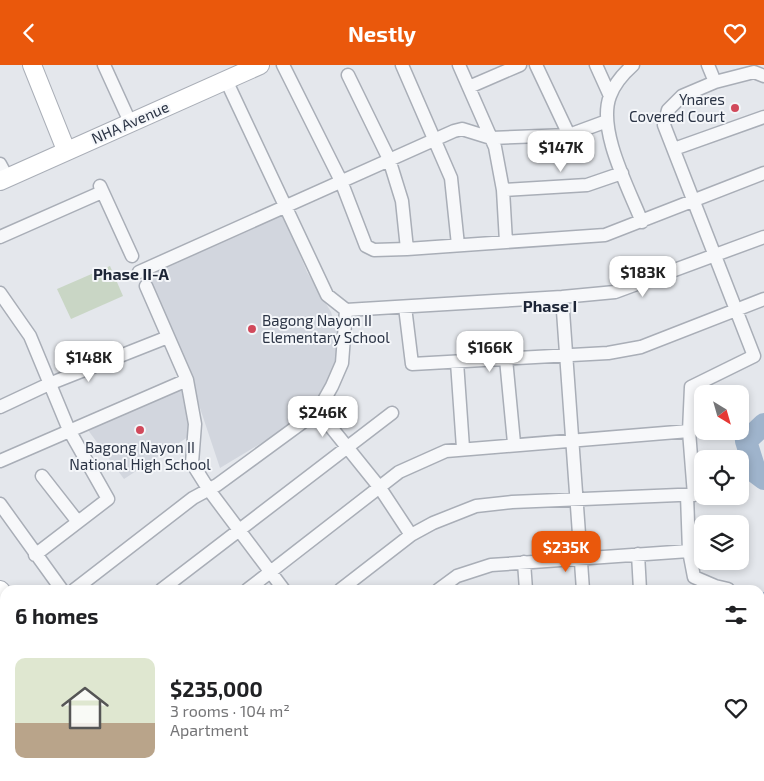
<!DOCTYPE html>
<meta charset="utf-8">
<style>
:root{--surface:#fff;--page:#f2f2f2;--text:#202124;--muted:#757577;--accent:#ea580c}
body{margin:0;font-family:"Exo 2",sans-serif;background:var(--page);color:var(--text);height:100vh;display:flex;flex-direction:column;font-size:19px;white-space:nowrap}
*{box-sizing:border-box;margin:0}
p{font-size:16px;color:var(--muted)}
.icon{flex:none;width:28px;height:28px;fill:none;stroke:currentColor;stroke-width:2;stroke-linecap:round;stroke-linejoin:round}
.map{position:relative;flex:1;overflow:hidden}
.side{position:absolute;left:0px;top:520px;width:765px;height:196px;display:flex;flex-direction:column;background:var(--surface);border-radius:15px 15px 0 0;box-shadow:0 2px 8px #0003}
.side>*{flex:none}
.needle{width:32px;rotate:143deg}
.buttons{position:absolute;left:694px;top:320px;display:grid;gap:10px}
.buttons a{display:grid;place-items:center;width:55px;height:55px;border-radius:10px;background:var(--surface);box-shadow:0 2px 8px #0003;font-size:25px}
.price{position:absolute;translate:-50% -42px;padding:0 11px;border-radius:10px;background:#fff;color:#222;font-size:16px;line-height:32px;filter:drop-shadow(0 1px 2px #0008)}
.price::after{content:'';position:absolute;left:50%;top:30px;width:15px;height:11px;margin-left:-8px;background:inherit;clip-path:polygon(0 0,100% 0,50% 100%)}
.price.selected{background:var(--accent);color:#fff}
ul{padding:0;list-style:none}
li{display:flex;align-items:center;gap:15px;height:125px;padding:0 15px}
li span{display:grid;place-items:center;flex:none;width:140px;height:100px;border-radius:10px;color:#555}
li>.icon{margin-inline-start:auto}
span .icon{width:60px;height:60px;fill:#fffc;stroke-width:1}
li b{font-size:21px}
h2{display:flex;justify-content:space-between;align-items:center;height:60px;padding:0 15px;font-size:21px}
header{display:flex;justify-content:space-between;align-items:center;height:65px;padding:0 15px;background:var(--accent);color:#fff;font-size:22px;font-weight:700}
.map>svg:first-child{display:block}
.built{fill:#d2d6de}
.green{fill:#c9d6c5}
.lines{fill:none;stroke-linecap:round;stroke-linejoin:round}
.river{stroke:#9fb4cc;stroke-width:22}
.street-casing{stroke:#a9aeb7;stroke-width:15}
.secondary-casing{stroke:#a9aeb7;stroke-width:20}
.street{stroke:#f7f8fa;stroke-width:12}
.secondary{stroke:#fff;stroke-width:18}
.poi-dot{fill:#d1495b;stroke:#f4f6f9;stroke-width:2}
.labels{text-anchor:middle;dominant-baseline:central;stroke-width:4;stroke-linejoin:round;paint-order:stroke}
.poi-label{font-size:15px;fill:#2b3445;stroke:#f4f6f9;text-anchor:end}
.street-label{font-size:15px;fill:#2b3445;stroke:#f4f6f9}
.neighbourhood-label{font-size:16px;font-weight:bold;fill:#1d2536;stroke:#f4f6f9}
</style>
<header><svg class="icon" aria-label="back" viewBox="0 0 24 24"><path d="M15 5l-7 7 7 7"/></svg>Nestly<svg class="icon" aria-label="heart" viewBox="0 0 24 24"><path d="M12 20l-8-8c-3-5 5-10 8-4 3-6 11-1 8 4z"/></svg></header>
<div class="map">
<svg width="764" height="716" viewBox="0 0 764 716">
<rect width="100%" height="100%" fill="#e4e7ec"/>
<path class="built" d="M 282,146 L 307,207 L 331,247 L 342,282 L 319,343 L 220,403 L 195,328 L 142,208 Z
M 185,317 L 194,368 L 124,414 L 85,361 Z"/>
<path class="green" d="M 110,201 L 123,231 L 71,254 L 57,224 Z"/>
<g class="lines">
<path class="river" d="M 764,359 L 746,376 L 756,408 L 764,414
M 760,540 L 764,538
M 760,620 L 764,621
M 609,711 L 611,716
M 401,716 L 402,711"/>
<defs>
<path id="street" d="M 104,0 L 130,57
M 283,0 L 341,116 L 366,181 L 374,185 L 407,184 L 605,170 L 764,108
M 402,0 L 451,113 L 458,180
M 459,0 L 495,82 L 503,125 L 506,177
M 536,0 L 569,70
M 596,0 L 610,31
M 633,0 C 624,8 614,20 610,31 C 597,65 629,124 642,157
M 708,0 L 715,17
M 348,10 L 389,94 L 402,136 L 407,184
M 226,15 L 327,230 L 346,245 L 562,232 L 615,227 L 764,172
M 469,22 L 520,0
M 674,84 L 764,52
M 0,99 L 7,112
M 100,121 L 132,191
M 503,125 L 587,120 L 622,108
M 0,172 L 102,127
M 139,207 L 454,66 L 462,64 L 491,73 L 569,70 L 607,56
M 146,221 L 187,315 L 195,359 L 192,398 L 209,425 L 284,525
M 0,228 L 30,271 L 69,365 L 108,434 L 35,490
M 562,232 L 583,525
M 405,242 L 412,299 L 608,288 L 641,282 L 764,234
M 506,294 L 514,378
M 457,297 L 463,383
M 0,342 L 49,319 L 168,272
M 318,346 L 380,423 L 411,470
M 0,396 L 187,315
M 42,411 L 78,457
M 687,430 L 689,486 L 694,512 L 715,521 L 728,524
M 694,430 L 689,366 L 691,322 L 754,291 L 664,60 L 668,45 L 682,31 L 715,17 L 754,7 L 764,11
M 0,439 L 62,525
M 638,489 L 640,525
M 524,497 L 526,525
M 74,525 L 193,433 L 217,420 L 318,346 L 332,321 L 342,298 L 346,245
M 161,525 L 392,348
M 247,525 L 399,407 L 446,386 L 689,366
M 340,525 L 411,470 L 433,458 L 476,441 L 512,437 L 702,429
M 438,525 L 457,511 L 491,500 L 689,486
M 0,581 L 5,577
M 0,603 L 5,609
M 0,649 L 5,645
M 3,716 L 9,711
M 95,716 L 101,711
M 282,716 L 288,711"/>
<path id="secondary" d="M 32,0 L 66,85
M 0,116 L 260,0
M 0,525 L 5,531
M 148,711 L 151,716"/>
</defs>
<use href="#street" class="street-casing"/>
<use href="#secondary" class="secondary-casing"/>
<use href="#street" class="street"/>
<use href="#secondary" class="secondary"/>
</g>
<g class="poi-dot">
<circle cx="735" cy="43" r="5"/>
<circle cx="252" cy="264" r="5"/>
<circle cx="140" cy="365" r="5"/>
</g>
<g class="labels">
<g class="poi-label">
<text x="725" y="34">Ynares<tspan x="725" dy="17">Covered Court</tspan></text>
<text x="262" y="255" text-anchor="start">Bagong Nayon II<tspan x="262" dy="17">Elementary School</tspan></text>
<text x="140" y="382" text-anchor="middle">Bagong Nayon II<tspan x="140" dy="17">National High School</tspan></text>
</g>
<g class="street-label">
<text transform="translate(130 57) rotate(-24)">NHA Avenue</text>
</g>
<g class="neighbourhood-label">
<text x="131" y="208">Phase II-A</text>
<text x="550" y="240">Phase I</text>
</g>
</g>
</svg>
<div class="buttons">
<a><svg class="needle" viewBox="-14 -14 28 28"><path d="M0-13l5 13h-10z" fill="#e53935"/><path d="M0 13l5-13h-10z" fill="#757577"/></svg></a>
<a><svg class="icon" aria-label="locate" viewBox="0 0 24 24"><circle cx="12" cy="12" r="6"/><path d="M12 2v4M12 18v4M2 12h4M18 12h4"/></svg></a>
<a><svg class="icon" aria-label="layers" viewBox="0 0 24 24"><path d="M12 4l9 5-9 5-9-5zM3 14l9 5 9-5"/></svg></a>
</div>
<b class="price" style="left:561px;top:108px">$147K</b>
<b class="price" style="left:643px;top:233px">$183K</b>
<b class="price" style="left:490px;top:308px">$166K</b>
<b class="price" style="left:89px;top:318px">$148K</b>
<b class="price" style="left:323px;top:373px">$246K</b>
<b class="price selected" style="left:566px;top:508px">$235K</b>
<section class="side">
<h2>6 homes<svg class="icon" aria-label="filters" viewBox="0 0 24 24"><path d="M4 7h16M4 17h16"/><circle cx="9" cy="7" r="2"/><circle cx="15" cy="17" r="2"/></svg></h2>
<ul>
<li><span style="background:linear-gradient(#dfe7d0 65%,#b9a48a 0)"><svg class="icon" aria-label="home" viewBox="0 0 24 24"><path d="M3 11l9-7 9 7M6 9v11h12V9"/></svg></span><div><b>$235,000</b><p>3 rooms · 104 m²</p><p>Apartment</p></div><svg class="icon" aria-label="heart" viewBox="0 0 24 24"><path d="M12 20l-8-8c-3-5 5-10 8-4 3-6 11-1 8 4z"/></svg></li>
</ul>
</section>
</div>
